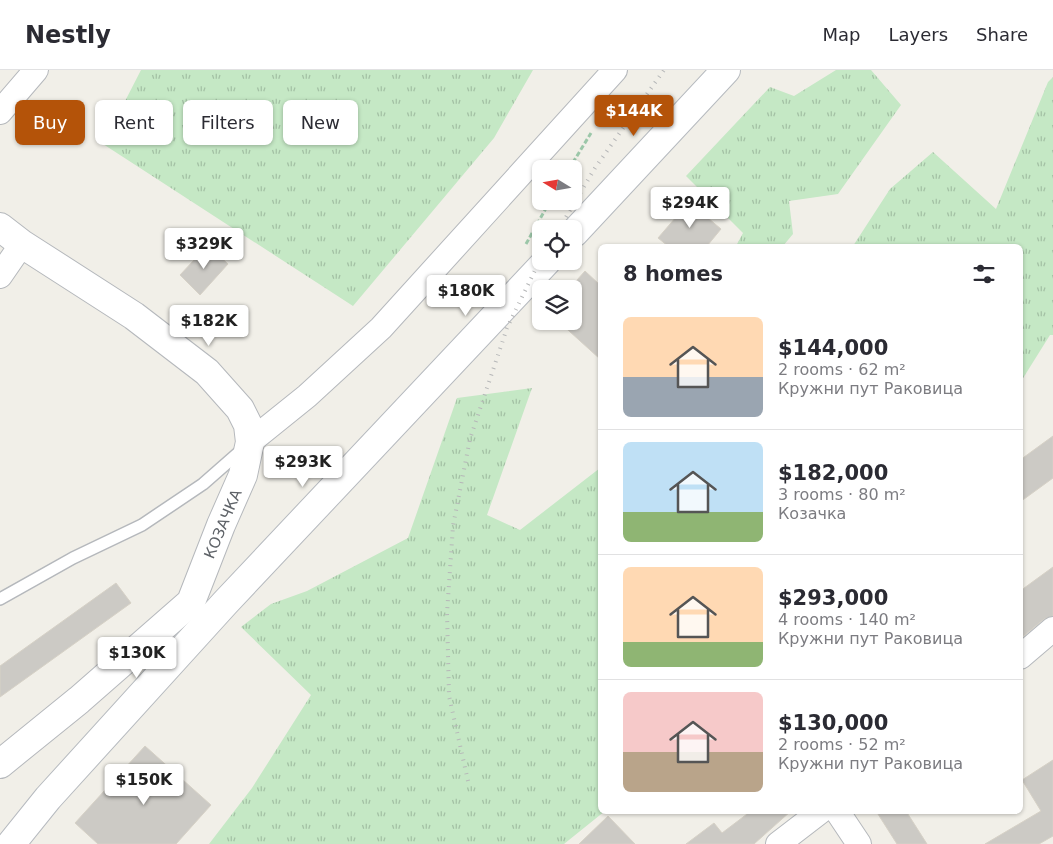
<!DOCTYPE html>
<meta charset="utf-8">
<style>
:root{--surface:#fff;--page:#f7f7f7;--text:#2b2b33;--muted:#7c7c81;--line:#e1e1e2;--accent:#b45309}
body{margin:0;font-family:"DejaVu Sans",sans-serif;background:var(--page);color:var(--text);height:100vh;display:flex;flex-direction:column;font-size:19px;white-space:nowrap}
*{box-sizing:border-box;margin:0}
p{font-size:16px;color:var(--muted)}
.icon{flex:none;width:28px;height:28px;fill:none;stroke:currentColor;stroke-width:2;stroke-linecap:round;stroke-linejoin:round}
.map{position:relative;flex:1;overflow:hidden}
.side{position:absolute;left:598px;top:174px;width:425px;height:570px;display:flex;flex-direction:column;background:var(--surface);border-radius:8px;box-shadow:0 1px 4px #0004}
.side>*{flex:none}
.guide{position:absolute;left:15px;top:30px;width:475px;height:45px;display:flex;gap:10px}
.needle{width:32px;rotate:281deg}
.controls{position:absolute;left:532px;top:90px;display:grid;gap:10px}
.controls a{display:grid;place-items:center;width:50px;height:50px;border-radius:8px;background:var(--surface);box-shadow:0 1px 4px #0004;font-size:25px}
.price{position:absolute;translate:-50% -42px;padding:0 11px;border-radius:5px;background:#fff;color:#222;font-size:16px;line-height:32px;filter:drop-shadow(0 1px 2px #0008)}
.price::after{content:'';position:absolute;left:50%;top:30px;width:15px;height:11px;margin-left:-8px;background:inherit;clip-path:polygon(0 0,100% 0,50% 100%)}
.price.current{background:var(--accent);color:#fff}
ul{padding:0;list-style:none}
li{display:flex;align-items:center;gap:15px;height:125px;padding:0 25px}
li+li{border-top:1px solid var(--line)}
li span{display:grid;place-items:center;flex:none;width:140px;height:100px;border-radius:8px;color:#555}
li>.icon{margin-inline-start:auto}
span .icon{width:60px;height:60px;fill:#fffc;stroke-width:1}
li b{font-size:21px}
h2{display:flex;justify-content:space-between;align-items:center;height:60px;padding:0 25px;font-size:21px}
.pill{padding:0 18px;border-radius:8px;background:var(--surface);box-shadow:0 1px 4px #0004;font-size:18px;line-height:45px}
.pill.current{background:var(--accent);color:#fff}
header{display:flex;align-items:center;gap:30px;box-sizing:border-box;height:70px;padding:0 25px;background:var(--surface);border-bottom:1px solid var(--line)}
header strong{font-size:24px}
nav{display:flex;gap:28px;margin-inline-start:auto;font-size:18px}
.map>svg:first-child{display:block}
.grass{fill:url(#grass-tufts)}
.building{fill:#cccac5;stroke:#d6d1c6}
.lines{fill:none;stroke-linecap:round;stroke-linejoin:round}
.service-casing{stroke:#b5b8bc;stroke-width:14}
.minor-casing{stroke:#b5b8bc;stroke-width:26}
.tertiary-casing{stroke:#b5b8bc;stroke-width:30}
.secondary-casing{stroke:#b6babf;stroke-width:30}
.path{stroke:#9cc7a9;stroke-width:3;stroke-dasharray:5 2.5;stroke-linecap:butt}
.service{stroke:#fff;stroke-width:11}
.minor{stroke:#fff;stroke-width:24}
.tertiary{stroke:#fff;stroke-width:28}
.secondary{stroke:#fff;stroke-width:28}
.rail{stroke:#b6b7b8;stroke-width:4;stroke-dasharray:1 6;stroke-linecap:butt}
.labels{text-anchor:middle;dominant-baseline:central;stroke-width:4.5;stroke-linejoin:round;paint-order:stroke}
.street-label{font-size:15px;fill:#5f6368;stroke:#fff}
</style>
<header>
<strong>Nestly</strong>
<nav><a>Map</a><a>Layers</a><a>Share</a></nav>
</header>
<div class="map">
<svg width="1053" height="774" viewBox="0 0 1053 774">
<defs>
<pattern id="grass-tufts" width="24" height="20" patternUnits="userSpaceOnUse" patternTransform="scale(1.25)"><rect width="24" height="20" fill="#c5e8c5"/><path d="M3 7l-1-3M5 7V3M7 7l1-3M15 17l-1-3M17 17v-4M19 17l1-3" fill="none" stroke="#a3c0a4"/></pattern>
</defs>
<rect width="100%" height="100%" fill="#f1efe8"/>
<path class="grass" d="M 141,0 L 533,0 L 494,68 L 353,236 L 103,74 Z
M 836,0 L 871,0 L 901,35 L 838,124 L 789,131 L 793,164 L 783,176 L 736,176 L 743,163 L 686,106 L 770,17 L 794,26 Z
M 1053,7 L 1053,265 L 1050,265 L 1020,313 L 1020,176 L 853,176 L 890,119 L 933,82 L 996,139 L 1048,12 Z
M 532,318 L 487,445 L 520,460 L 600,398 L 600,741 L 605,741 L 564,774 L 209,774 L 252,718 L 311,625 L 241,557 L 271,534 L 307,521 L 408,468 L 457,328 Z"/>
<path class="building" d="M 689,132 L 721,159 L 707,176 L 668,176 L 658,168 Z
M 208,175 L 228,194 L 200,225 L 180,205 Z
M 585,201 L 600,215 L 600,289 L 558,251 L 574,251 L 574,219 L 569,219 Z
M 1053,366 L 1053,408 L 1020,432 L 1020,390 Z
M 1053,497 L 1053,546 L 1044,549 L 1020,569 L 1020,521 Z
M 116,513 L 131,533 L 0,627 L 0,596 Z
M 145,676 L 211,735 L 176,774 L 98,774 L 75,753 Z
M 1053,690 L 1053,766 L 1039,774 L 985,774 L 1041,741 L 1022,710 Z
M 751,741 L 791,741 L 754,774 L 686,774 L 714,753 L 722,763 Z
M 876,741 L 906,741 L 927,774 L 897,774 Z
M 608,746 L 635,774 L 579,774 Z"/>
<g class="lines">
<defs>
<path id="service" d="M 0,529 L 73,488 L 142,455 L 203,414 L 244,378"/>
<path id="minor" d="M 0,42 L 36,0
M 0,206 L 22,174
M 250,372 L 307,326 L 381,258 L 615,0
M 1020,587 L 1053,559
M 837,741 L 859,774
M 778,774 L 821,741"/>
<path id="tertiary" d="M 0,157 L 22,174 L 134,246 L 207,302 L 240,339 L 248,355 L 250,372 L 243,405 L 221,455 L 191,532 L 79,630 L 0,694"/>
<path id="secondary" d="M 574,163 L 726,0
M 11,774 L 48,728 L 225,533 L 547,191"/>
</defs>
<use href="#service" class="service-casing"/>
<use href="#minor" class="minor-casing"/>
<use href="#tertiary" class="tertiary-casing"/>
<use href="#secondary" class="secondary-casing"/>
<path class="path" d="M 569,99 L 591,63
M 526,174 L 550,131"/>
<use href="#service" class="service"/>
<use href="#minor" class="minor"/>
<use href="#tertiary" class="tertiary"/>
<use href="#secondary" class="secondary"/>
<path class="rail" d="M 559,159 L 595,98 L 664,0
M 468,711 L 449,626 L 447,543 L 453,456 L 470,369 L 507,258 L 541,188"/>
</g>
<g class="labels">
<g class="street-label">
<text transform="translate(223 454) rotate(-67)">КОЗАЧКА</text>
</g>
</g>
</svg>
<div class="controls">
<a><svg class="needle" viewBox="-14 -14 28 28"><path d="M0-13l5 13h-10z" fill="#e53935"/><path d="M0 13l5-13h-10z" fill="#7c7c81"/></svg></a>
<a><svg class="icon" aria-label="locate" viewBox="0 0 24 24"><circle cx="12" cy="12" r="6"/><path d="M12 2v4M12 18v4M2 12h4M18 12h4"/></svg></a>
<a><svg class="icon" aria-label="layers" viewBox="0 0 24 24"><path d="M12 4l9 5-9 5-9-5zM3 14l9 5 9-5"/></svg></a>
</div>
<b class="price current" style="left:634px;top:67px">$144K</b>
<b class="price" style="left:690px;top:159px">$294K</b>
<b class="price" style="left:204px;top:200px">$329K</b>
<b class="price" style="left:466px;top:247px">$180K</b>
<b class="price" style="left:209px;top:277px">$182K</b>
<b class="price" style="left:303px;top:418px">$293K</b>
<b class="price" style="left:137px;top:609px">$130K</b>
<b class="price" style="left:144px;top:736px">$150K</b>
<div class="guide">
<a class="pill current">Buy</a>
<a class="pill">Rent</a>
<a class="pill">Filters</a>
<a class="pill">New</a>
</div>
<section class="side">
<h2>8 homes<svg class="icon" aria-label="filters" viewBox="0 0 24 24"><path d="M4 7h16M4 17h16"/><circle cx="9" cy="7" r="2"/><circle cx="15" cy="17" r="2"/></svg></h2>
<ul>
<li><span style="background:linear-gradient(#ffd9b3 60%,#9aa5b1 0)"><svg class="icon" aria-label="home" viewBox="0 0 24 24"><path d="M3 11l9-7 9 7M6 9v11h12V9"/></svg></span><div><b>$144,000</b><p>2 rooms · 62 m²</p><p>Кружни пут Раковица</p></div></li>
<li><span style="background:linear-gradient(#bfe0f5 70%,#8fb573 0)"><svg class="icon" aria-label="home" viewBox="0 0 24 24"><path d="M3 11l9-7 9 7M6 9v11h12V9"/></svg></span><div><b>$182,000</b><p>3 rooms · 80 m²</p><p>Козачка</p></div></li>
<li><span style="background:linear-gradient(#ffd9b3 75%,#8fb573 0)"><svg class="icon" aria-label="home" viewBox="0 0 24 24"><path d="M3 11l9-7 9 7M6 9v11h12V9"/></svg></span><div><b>$293,000</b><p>4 rooms · 140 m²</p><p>Кружни пут Раковица</p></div></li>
<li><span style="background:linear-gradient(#f6c9c9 60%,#b9a48a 0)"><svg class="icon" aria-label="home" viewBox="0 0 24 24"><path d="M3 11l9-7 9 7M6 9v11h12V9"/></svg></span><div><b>$130,000</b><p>2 rooms · 52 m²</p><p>Кружни пут Раковица</p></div></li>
</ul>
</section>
</div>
